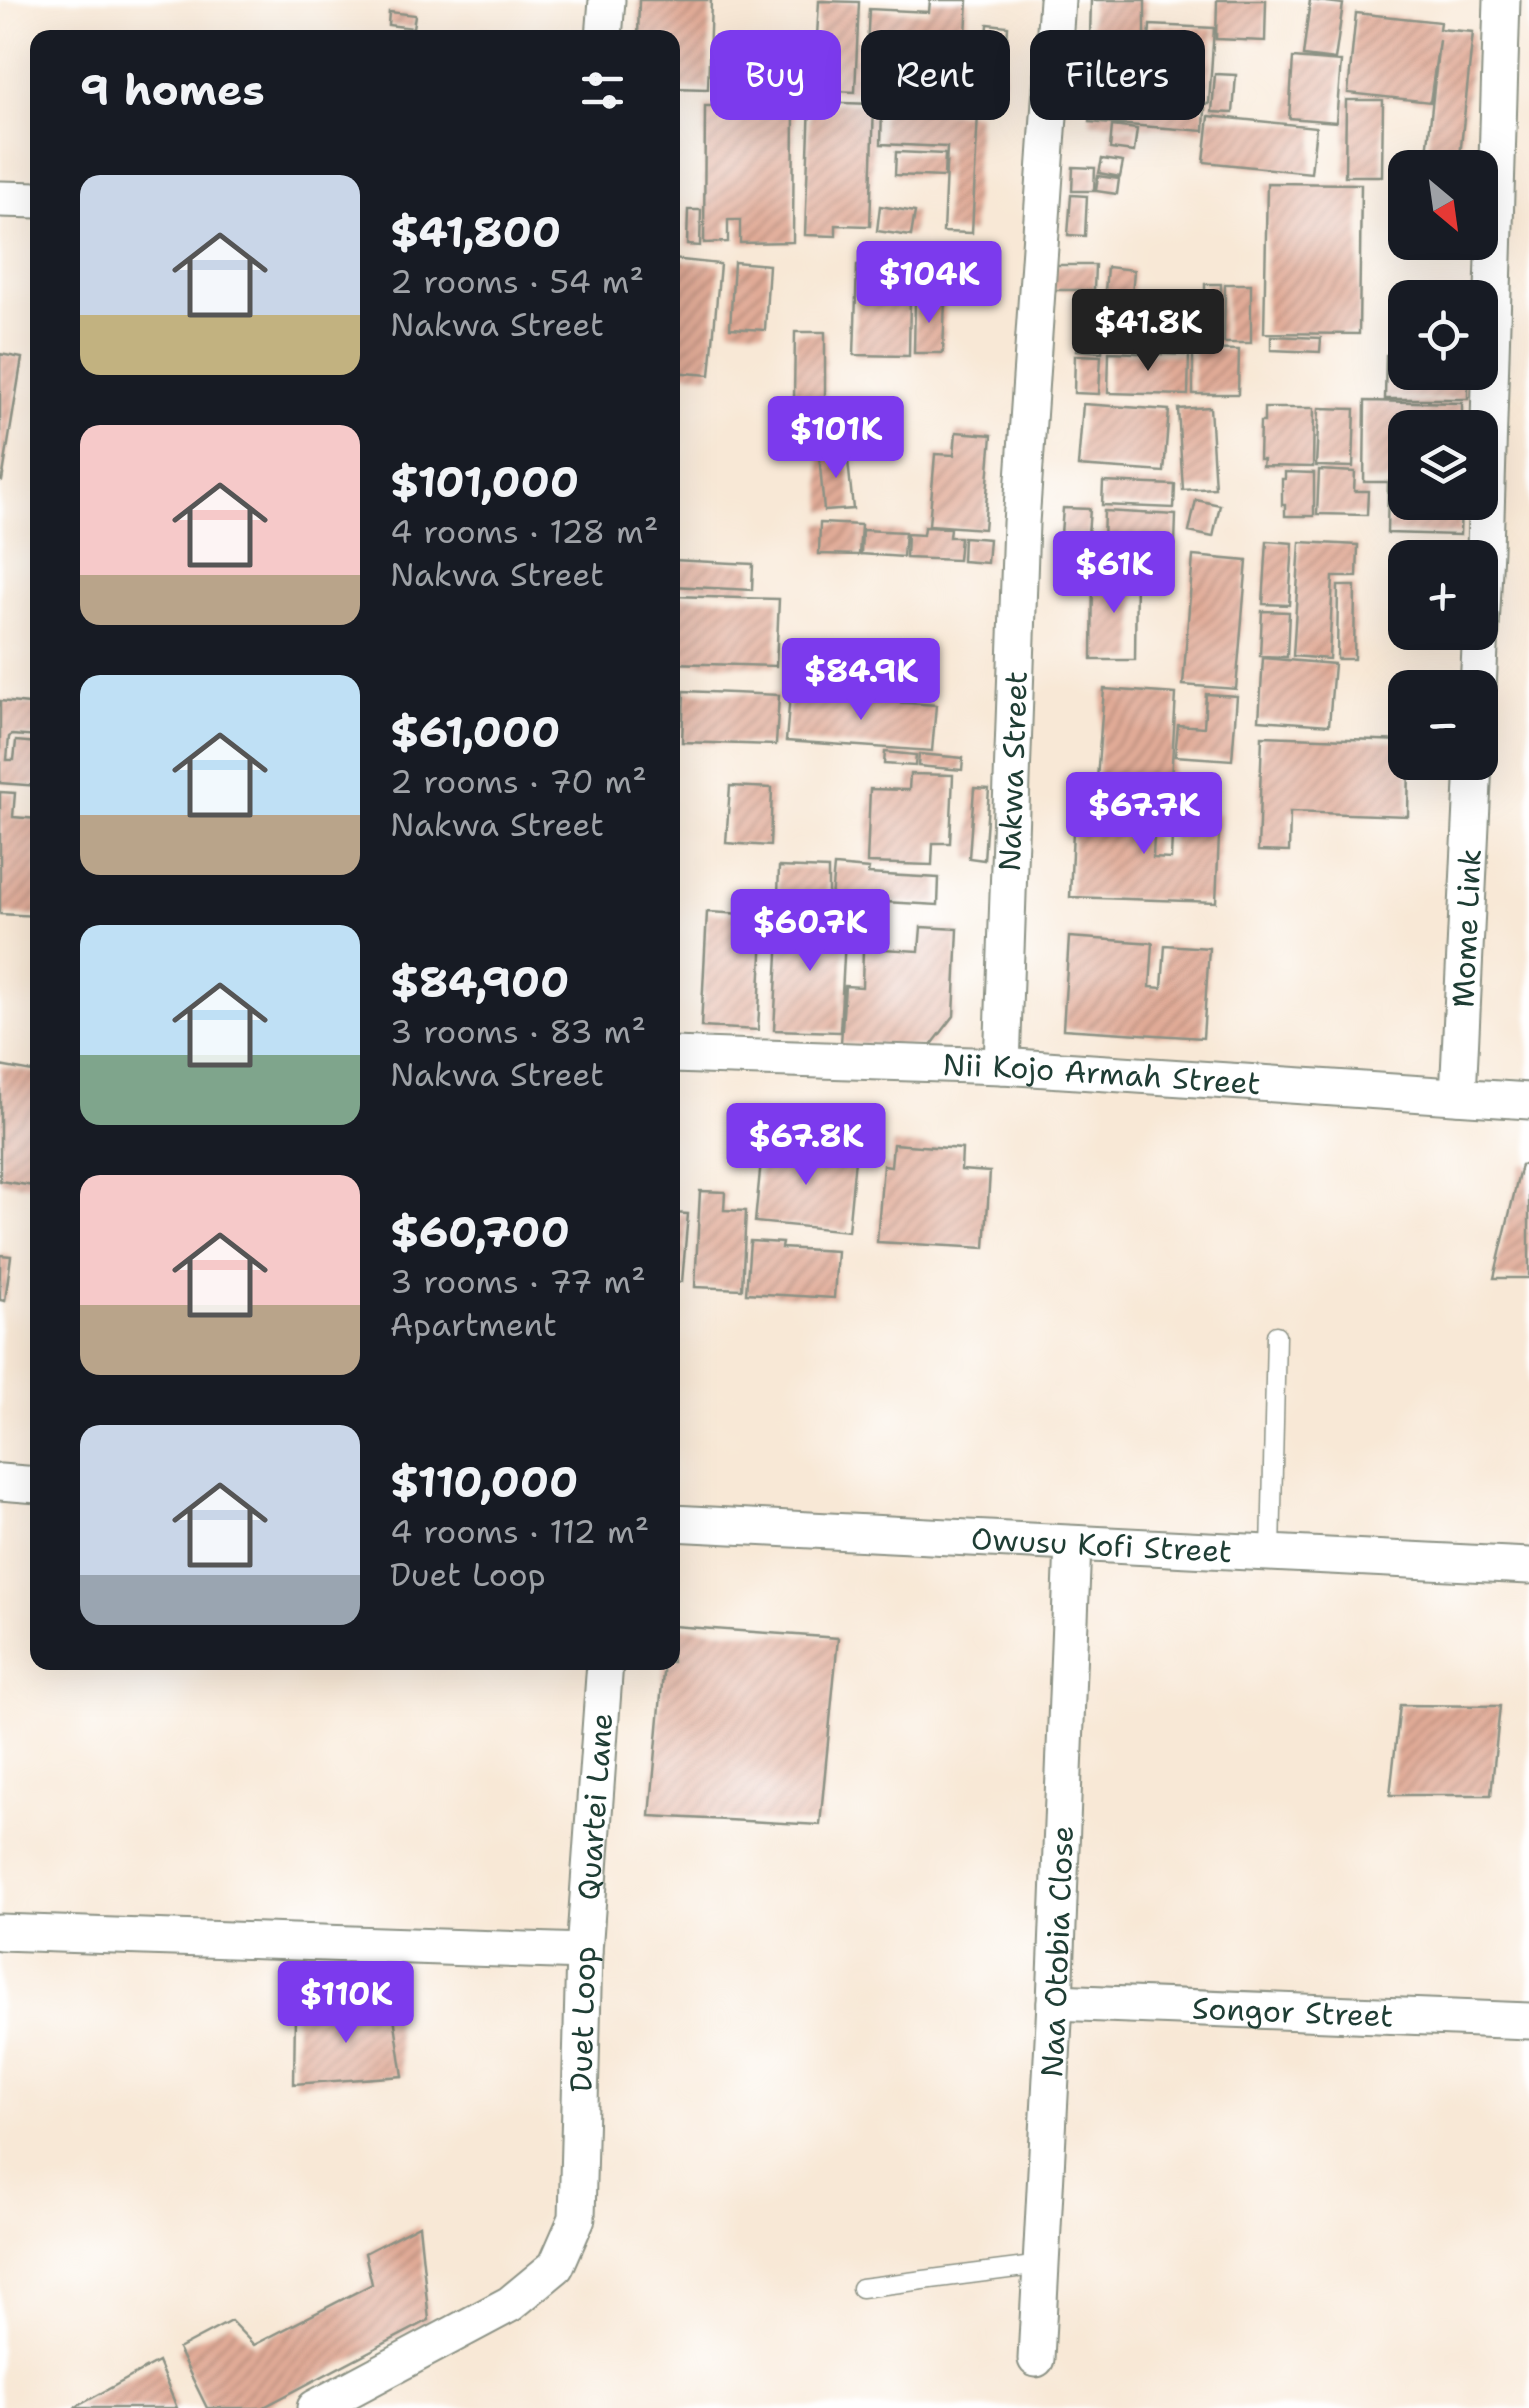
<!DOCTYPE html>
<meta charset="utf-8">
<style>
:root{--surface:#171b24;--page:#20242c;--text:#f1f3f6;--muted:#9ea1a6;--accent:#7c3aed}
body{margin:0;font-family:"Shantell Sans",sans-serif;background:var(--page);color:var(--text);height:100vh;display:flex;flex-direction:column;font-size:38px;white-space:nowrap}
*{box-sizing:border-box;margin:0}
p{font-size:32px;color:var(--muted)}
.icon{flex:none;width:55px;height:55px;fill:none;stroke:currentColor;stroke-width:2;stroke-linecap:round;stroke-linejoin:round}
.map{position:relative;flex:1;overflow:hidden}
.drawer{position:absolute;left:30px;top:30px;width:650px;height:1640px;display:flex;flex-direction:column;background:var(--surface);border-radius:20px;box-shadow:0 10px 40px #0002}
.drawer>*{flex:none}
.guide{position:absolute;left:710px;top:30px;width:668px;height:90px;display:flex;gap:20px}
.needle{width:65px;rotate:151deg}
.fabs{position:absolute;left:1388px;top:150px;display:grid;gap:20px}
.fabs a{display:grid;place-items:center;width:110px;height:110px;border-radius:20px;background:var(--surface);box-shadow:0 10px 40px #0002;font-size:50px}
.price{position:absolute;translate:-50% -85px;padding:0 22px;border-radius:10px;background:var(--accent);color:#fff;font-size:32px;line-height:65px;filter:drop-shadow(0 2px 5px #0008)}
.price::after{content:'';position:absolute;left:50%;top:60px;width:30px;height:22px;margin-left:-15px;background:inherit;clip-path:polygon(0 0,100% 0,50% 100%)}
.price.current{background:#222;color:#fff}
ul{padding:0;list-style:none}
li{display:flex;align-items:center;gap:30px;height:250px;padding:0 50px}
li span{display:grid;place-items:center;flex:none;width:280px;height:200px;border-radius:20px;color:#555}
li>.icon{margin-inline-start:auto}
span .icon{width:120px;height:120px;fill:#fffc;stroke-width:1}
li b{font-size:42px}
h2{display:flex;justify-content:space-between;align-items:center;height:120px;padding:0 50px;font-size:42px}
.tag{padding:0 35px;border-radius:20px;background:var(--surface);box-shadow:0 10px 40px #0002;font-size:35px;line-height:90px}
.tag.current{background:var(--accent);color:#fff}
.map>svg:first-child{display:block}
.building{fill:url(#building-hatch)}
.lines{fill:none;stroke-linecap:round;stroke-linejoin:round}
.lane-casing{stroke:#8c9285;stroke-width:21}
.street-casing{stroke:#8c9285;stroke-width:39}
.lane{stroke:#fff;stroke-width:18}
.street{stroke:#fff;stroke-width:35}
.labels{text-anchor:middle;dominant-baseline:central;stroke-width:9;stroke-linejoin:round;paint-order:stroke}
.street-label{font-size:30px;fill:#1f3d34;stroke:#fff}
</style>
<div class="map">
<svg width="1529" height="2408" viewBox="0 0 1529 2408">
<defs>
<pattern id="building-hatch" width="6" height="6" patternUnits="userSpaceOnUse" patternTransform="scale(2.5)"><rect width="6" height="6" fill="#e1ab97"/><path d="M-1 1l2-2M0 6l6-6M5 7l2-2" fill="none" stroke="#b68c7c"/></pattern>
</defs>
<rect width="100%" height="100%" fill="#fff"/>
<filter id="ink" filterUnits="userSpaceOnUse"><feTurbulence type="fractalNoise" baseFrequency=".01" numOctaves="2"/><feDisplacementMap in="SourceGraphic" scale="20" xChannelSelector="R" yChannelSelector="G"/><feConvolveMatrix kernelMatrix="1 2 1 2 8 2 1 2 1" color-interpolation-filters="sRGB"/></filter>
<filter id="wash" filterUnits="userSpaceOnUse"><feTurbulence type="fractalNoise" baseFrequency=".0048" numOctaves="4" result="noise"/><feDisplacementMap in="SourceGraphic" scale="40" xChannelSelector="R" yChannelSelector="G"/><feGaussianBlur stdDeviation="2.25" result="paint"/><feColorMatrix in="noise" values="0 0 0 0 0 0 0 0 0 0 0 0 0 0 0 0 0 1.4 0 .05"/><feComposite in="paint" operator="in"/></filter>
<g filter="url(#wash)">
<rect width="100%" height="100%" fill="#f8e8d6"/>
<g id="blocks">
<path class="building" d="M 639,0 L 711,0 L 708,89 L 672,88 L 672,38 L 638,38 Z
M 930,0 L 968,0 L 965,52 L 968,52 L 967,79 L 963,79 L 962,89 L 887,85 L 889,50 L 867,50 L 869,9 L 929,12 Z
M 1091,0 L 1145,0 L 1145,36 L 1090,37 Z
M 1217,0 L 1266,0 L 1265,41 L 1216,39 Z
M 1310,0 L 1343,4 L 1335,60 L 1303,56 Z
M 819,1 L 859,2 L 855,92 L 814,90 Z
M 389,12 L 415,15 L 413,28 L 388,25 Z
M 1356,13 L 1440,22 L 1439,29 L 1473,32 L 1459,166 L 1426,163 L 1439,40 L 1430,102 L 1348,93 Z
M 988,24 L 1008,26 L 1006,56 L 986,55 Z
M 1150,25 L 1214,28 L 1209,104 L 1146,101 Z
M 482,28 L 525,36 L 525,38 L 480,38 Z
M 985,58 L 1005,60 L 1002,100 L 982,99 Z
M 1293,58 L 1341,62 L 1336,122 L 1289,118 Z
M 1215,74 L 1236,75 L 1233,113 L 1212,112 Z
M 1091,99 L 1205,108 L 1204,131 L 1090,122 Z
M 1346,100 L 1383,100 L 1382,176 L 1345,176 Z
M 810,102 L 874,104 L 870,226 L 836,225 L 836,236 L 805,235 Z
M 705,106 L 794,106 L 793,242 L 740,243 L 740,220 L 728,220 L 728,242 L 704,243 Z
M 882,108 L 978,113 L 972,233 L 943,232 L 947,147 L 881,144 Z
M 1209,116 L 1316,127 L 1311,173 L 1204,162 Z
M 1112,126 L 1137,129 L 1134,152 L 1110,149 Z
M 896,152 L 945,154 L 944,177 L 895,175 Z
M 1102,159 L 1123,162 L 1120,177 L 1099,173 Z
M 1073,167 L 1095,168 L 1094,191 L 1072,191 Z
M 1098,176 L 1119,179 L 1117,194 L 1096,191 Z
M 1267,183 L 1361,184 L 1359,334 L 1264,333 Z
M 1071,195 L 1087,196 L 1085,236 L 1068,235 Z
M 880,206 L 915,212 L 911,236 L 877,231 Z
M 688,210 L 701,210 L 700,246 L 687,245 Z
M 672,259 L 720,264 L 710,375 L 672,372 Z
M 734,262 L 769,265 L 765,330 L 730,328 Z
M 857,265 L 922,266 L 921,296 L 910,296 L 909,356 L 854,355 Z
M 1052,265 L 1095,265 L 1094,290 L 1052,290 Z
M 1107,267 L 1134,270 L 1132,295 L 1105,292 Z
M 1205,284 L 1221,284 L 1221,344 L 1205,343 Z
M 1225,284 L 1251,284 L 1251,343 L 1224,343 Z
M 915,299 L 945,299 L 943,353 L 914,353 Z
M 1162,308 L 1198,311 L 1196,326 L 1160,323 Z
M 1079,323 L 1104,325 L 1102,352 L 1076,350 Z
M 795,332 L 825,332 L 825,400 L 794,400 Z
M 1271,336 L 1321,338 L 1320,352 L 1271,350 Z
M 1193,349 L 1239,350 L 1238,394 L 1193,394 Z
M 1109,352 L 1189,355 L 1188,395 L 1108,393 Z
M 0,354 L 22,358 L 2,481 L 0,480 Z
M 1075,355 L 1101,356 L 1099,394 L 1074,393 Z
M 1386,355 L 1405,355 L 1405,372 L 1468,372 L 1468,399 L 1385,399 Z
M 1365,401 L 1462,403 L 1462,428 L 1405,428 L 1405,482 L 1364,482 Z
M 1083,404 L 1169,410 L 1164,472 L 1078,466 Z
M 1210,407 L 1215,488 L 1183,490 L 1178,409 Z
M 1264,408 L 1314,408 L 1313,467 L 1262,466 L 1263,459 L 1259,459 L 1260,422 L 1264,422 Z
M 1319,408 L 1355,409 L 1353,467 L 1316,466 Z
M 956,432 L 992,435 L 984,529 L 929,525 L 935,454 L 954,455 Z
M 847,451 L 853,509 L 824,511 L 819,454 Z
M 1319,470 L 1355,472 L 1354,491 L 1368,491 L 1367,515 L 1317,514 Z
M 1285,472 L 1314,473 L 1314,516 L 1285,516 L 1285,505 L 1282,505 L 1282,479 L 1285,479 Z
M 1103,482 L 1175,485 L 1174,508 L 1102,505 Z
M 1388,484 L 1405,485 L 1405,502 L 1461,502 L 1460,535 L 1387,533 Z
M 1196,500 L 1220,505 L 1213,537 L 1189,532 Z
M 1063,508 L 1090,509 L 1088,535 L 1061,534 Z
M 1104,511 L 1176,515 L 1175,545 L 1103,542 Z
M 820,523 L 861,525 L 859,555 L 819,554 Z
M 924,527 L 950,528 L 949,537 L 960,537 L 958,560 L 906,558 L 907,534 L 923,535 Z
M 862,530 L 905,532 L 903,557 L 861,554 Z
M 963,537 L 989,539 L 987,563 L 962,561 Z
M 1267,541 L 1293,543 L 1289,605 L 1263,604 Z
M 1300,542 L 1358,545 L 1357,577 L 1333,577 L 1329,659 L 1293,656 Z
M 1193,556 L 1247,561 L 1236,689 L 1183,685 Z
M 672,560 L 753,564 L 752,590 L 672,586 Z
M 1093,572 L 1136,572 L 1135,660 L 1092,660 Z
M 1338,586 L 1355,586 L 1354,659 L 1337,659 Z
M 672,596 L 779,599 L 776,666 L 672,663 Z
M 1262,611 L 1289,612 L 1287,657 L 1260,656 Z
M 874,655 L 890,656 L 888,686 L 872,685 Z
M 1263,658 L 1334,664 L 1329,725 L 1259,720 Z
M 1104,689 L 1176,694 L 1170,797 L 1096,792 Z
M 684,691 L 779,695 L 776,745 L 682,742 Z
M 1206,694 L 1237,696 L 1232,760 L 1175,756 L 1178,725 L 1204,727 Z
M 790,695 L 936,705 L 932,751 L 786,741 Z
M 0,701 L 38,705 L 38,737 L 12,735 L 9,737 L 7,760 L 14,760 L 16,741 L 38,743 L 38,786 L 0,783 Z
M 1262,736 L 1405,741 L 1405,762 L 1409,762 L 1408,816 L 1290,812 L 1289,852 L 1258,851 Z
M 885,752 L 916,755 L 915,766 L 884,764 Z
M 919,754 L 963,758 L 962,770 L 918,766 Z
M 910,774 L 953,775 L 950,843 L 933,843 L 932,865 L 867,863 L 870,789 L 909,790 Z
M 730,786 L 772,788 L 770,846 L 726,843 Z
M 974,788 L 989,789 L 984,860 L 969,858 Z
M 0,792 L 15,793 L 13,817 L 38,819 L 38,916 L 0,914 Z
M 1074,808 L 1155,812 L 1153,858 L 1171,859 L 1173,812 L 1220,814 L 1216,902 L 1070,897 Z
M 834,866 L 869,869 L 868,874 L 939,878 L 938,905 L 831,899 Z
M 779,867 L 828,869 L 828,895 L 778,894 Z
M 707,912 L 764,915 L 758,1030 L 701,1027 Z
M 780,916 L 846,919 L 840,1032 L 774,1030 Z
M 921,927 L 958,929 L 954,1016 L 930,1047 L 841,1043 L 845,986 L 862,987 L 863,948 L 919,951 Z
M 1069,937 L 1153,943 L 1150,987 L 1162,988 L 1165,945 L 1209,948 L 1203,1038 L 1063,1029 Z
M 0,1066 L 38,1073 L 38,1167 L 34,1186 L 0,1181 Z
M 761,1116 L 791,1119 L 788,1144 L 759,1142 Z
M 793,1141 L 839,1146 L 838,1158 L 855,1159 L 848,1231 L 755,1222 L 762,1151 L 792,1154 Z
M 893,1144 L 962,1149 L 961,1170 L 990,1172 L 985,1248 L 877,1242 L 883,1165 L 891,1166 Z
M 1529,1164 L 1529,1278 L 1494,1278 L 1521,1165 Z
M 700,1191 L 725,1192 L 724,1210 L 746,1211 L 742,1289 L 695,1287 Z
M 672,1213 L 688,1214 L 682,1282 L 672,1281 Z
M 750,1241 L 782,1243 L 781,1248 L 837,1251 L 834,1298 L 746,1293 Z
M 0,1255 L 11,1256 L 5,1301 L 0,1300 Z
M 672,1626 L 838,1638 L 820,1825 L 650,1816 L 664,1662 L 672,1662 Z
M 1400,1705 L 1500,1706 L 1491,1795 L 1390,1795 Z
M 393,2010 L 403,2076 L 294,2084 L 295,2012 Z
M 419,2225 L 429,2320 L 262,2408 L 207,2408 L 178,2349 L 231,2321 L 254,2345 L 372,2284 L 365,2253 Z
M 158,2362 L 177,2408 L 74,2408 Z"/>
</g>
</g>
<g filter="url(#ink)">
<use href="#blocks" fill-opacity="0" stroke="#8c9285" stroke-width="2.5"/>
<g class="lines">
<defs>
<path id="lane" d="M 1271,1553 L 1276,1335
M 861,2288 L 1041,2265"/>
<g id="street">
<path d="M 604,38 L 607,0"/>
<path d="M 0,199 L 38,200"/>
<path d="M 1478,688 L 1485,549 L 1502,0"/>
<path id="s1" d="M 672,1055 L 1002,1066 L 1529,1101"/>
<path id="s2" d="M 1002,1066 L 1021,523 L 1057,0"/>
<path id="s3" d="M 1458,1096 L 1474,762"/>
<path d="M 0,1482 L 38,1485"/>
<path id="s4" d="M 672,1523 L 1529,1566"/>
<path d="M 0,1932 L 584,1952"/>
<path id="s5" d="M 1055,2002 L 1529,2021"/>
<path id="s6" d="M 1036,2359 L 1055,2002 L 1073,1544"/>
<path id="s7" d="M 315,2408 L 510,2304 L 556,2266 L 577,2218 L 584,1952 L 605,1662"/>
</g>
</defs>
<use href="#lane" class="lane-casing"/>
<use href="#street" class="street-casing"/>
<use href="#lane" class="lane"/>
<use href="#street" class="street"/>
</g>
</g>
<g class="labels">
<g class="street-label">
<text stroke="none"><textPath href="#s2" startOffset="295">Nakwa Street</textPath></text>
<text stroke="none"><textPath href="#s3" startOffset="168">Mome Link</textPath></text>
<text stroke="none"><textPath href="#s1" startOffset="430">Nii Kojo Armah Street</textPath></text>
<text stroke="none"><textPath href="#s4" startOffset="430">Owusu Kofi Street</textPath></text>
<text stroke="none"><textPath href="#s7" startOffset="745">Quartei Lane</textPath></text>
<text stroke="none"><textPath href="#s6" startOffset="408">Naa Otobia Close</textPath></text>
<text stroke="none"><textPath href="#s5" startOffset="238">Songor Street</textPath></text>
<text stroke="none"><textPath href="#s7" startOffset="532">Duet Loop</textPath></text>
</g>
</g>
</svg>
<div class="fabs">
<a><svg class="needle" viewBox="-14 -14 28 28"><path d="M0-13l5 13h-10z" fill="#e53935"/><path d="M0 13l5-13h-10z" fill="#9ea1a6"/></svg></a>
<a><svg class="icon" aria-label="locate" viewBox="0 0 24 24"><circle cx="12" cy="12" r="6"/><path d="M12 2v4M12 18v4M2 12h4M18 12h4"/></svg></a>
<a><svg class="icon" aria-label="layers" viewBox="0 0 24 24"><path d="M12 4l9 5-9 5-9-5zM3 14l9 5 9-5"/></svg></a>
<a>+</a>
<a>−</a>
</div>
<b class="price" style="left:929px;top:326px">$104K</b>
<b class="price current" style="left:1148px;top:374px">$41.8K</b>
<b class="price" style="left:836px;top:481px">$101K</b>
<b class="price" style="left:1114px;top:616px">$61K</b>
<b class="price" style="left:861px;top:723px">$84.9K</b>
<b class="price" style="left:1144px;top:857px">$67.7K</b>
<b class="price" style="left:810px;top:974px">$60.7K</b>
<b class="price" style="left:806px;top:1188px">$67.8K</b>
<b class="price" style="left:346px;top:2046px">$110K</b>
<div class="guide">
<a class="tag current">Buy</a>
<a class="tag">Rent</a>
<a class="tag">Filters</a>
</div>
<section class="drawer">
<h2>9 homes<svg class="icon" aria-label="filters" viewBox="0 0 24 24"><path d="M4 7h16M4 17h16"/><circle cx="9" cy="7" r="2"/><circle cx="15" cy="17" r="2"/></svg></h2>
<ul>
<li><span style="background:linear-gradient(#c9d6e8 70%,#c2b280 0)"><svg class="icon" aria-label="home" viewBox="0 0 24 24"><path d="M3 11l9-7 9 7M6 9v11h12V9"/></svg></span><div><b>$41,800</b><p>2 rooms · 54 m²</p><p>Nakwa Street</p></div></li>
<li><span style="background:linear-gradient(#f6c9c9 75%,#b9a48a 0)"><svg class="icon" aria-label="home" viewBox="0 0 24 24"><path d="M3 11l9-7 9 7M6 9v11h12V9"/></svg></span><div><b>$101,000</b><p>4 rooms · 128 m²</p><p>Nakwa Street</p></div></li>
<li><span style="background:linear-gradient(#bfe0f5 70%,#b9a48a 0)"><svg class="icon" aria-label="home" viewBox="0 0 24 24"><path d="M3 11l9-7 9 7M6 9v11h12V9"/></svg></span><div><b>$61,000</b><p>2 rooms · 70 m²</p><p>Nakwa Street</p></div></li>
<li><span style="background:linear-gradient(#bfe0f5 65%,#7fa58c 0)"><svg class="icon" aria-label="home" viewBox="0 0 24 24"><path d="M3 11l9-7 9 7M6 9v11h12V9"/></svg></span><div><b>$84,900</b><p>3 rooms · 83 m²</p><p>Nakwa Street</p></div></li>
<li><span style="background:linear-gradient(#f6c9c9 65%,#b9a48a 0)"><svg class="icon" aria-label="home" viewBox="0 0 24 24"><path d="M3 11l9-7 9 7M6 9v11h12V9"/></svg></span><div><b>$60,700</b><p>3 rooms · 77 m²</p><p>Apartment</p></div></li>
<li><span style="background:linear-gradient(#c9d6e8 75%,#9aa5b1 0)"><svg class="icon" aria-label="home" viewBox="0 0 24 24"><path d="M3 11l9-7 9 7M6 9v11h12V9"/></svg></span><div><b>$110,000</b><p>4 rooms · 112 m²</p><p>Duet Loop</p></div></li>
</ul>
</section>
</div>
